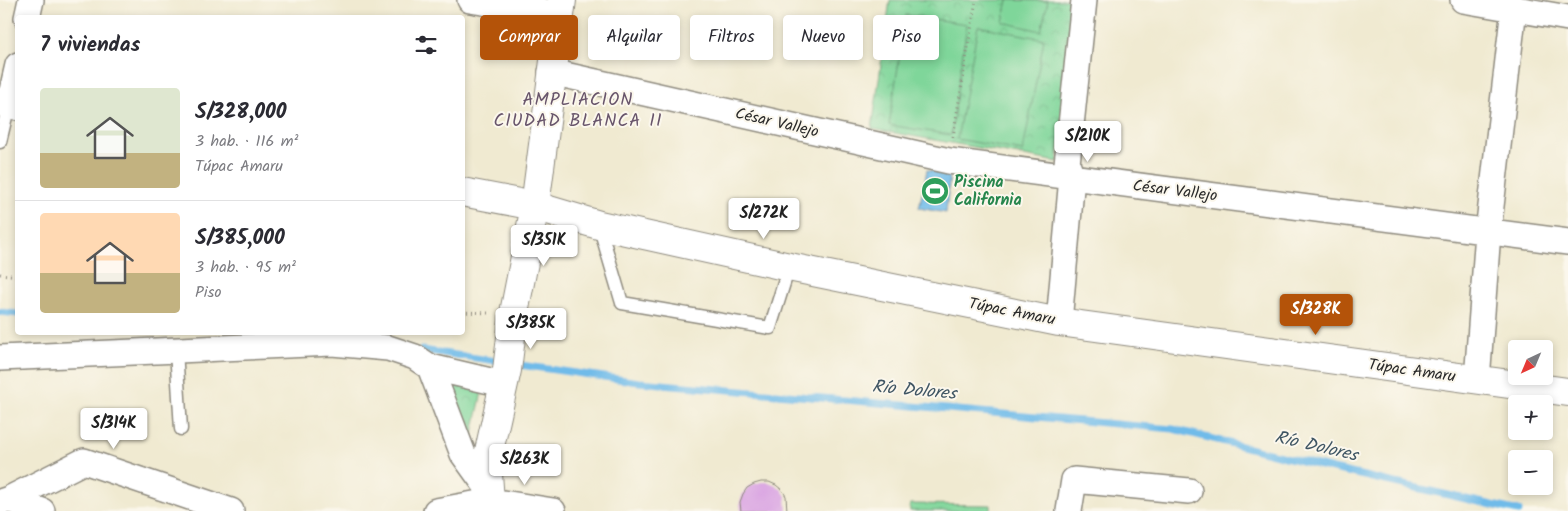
<!DOCTYPE html>
<html lang="es">
<meta charset="utf-8">
<style>
:root{--surface:#fff;--page:#f7f7f7;--text:#2b2b33;--muted:#7c7c81;--line:#e1e1e2;--accent:#b45309}
body{margin:0;font-family:Kalam,sans-serif;background:var(--page);color:var(--text);height:100vh;display:flex;flex-direction:column;font-size:19px;white-space:nowrap}
*{box-sizing:border-box;margin:0}
p{font-size:16px;color:var(--muted)}
.icon{flex:none;width:28px;height:28px;fill:none;stroke:currentColor;stroke-width:2;stroke-linecap:round;stroke-linejoin:round}
.map{position:relative;flex:1;overflow:hidden}
.panel{position:absolute;left:15px;top:15px;width:450px;height:320px;display:flex;flex-direction:column;background:var(--surface);border-radius:5px;box-shadow:0 2px 8px #0003}
.panel>*{flex:none}
.guide{position:absolute;left:480px;top:15px;width:475px;height:45px;display:flex;gap:10px}
.needle{width:32px;rotate:224deg}
.buttons{position:absolute;left:1508px;top:340px;display:grid;gap:10px}
.buttons a{display:grid;place-items:center;width:45px;height:45px;border-radius:5px;background:var(--surface);box-shadow:0 2px 8px #0003;font-size:25px}
.price{position:absolute;translate:-50% -42px;padding:0 11px;border-radius:5px;background:#fff;color:#222;font-size:16px;line-height:32px;filter:drop-shadow(0 1px 2px #0008)}
.price::after{content:'';position:absolute;left:50%;top:30px;width:15px;height:11px;margin-left:-8px;background:inherit;clip-path:polygon(0 0,100% 0,50% 100%)}
.price.active{background:var(--accent);color:#fff}
ul{padding:0;list-style:none}
li{display:flex;align-items:center;gap:15px;height:125px;padding:0 25px}
li+li{border-top:1px solid var(--line)}
li span{display:grid;place-items:center;flex:none;width:140px;height:100px;border-radius:5px;color:#555}
li>.icon{margin-inline-start:auto}
span .icon{width:60px;height:60px;fill:#fffc;stroke-width:1}
li b{font-size:21px}
h2{display:flex;justify-content:space-between;align-items:center;height:60px;padding:0 25px;font-size:21px}
.tag{padding:0 18px;border-radius:5px;background:var(--surface);box-shadow:0 2px 8px #0003;font-size:18px;line-height:45px}
.tag.active{background:var(--accent);color:#fff}
.map>svg:first-child{display:block}
.park{fill:url(#park-crowns);stroke:#558062}
.pitch{fill:#7fd69a;stroke:#558062}
.water{fill:#70bbe9;stroke:#4e738a}
.lines{fill:none;stroke-linecap:round;stroke-linejoin:round}
.stream{stroke:#70bbe9;stroke-width:7}
.building{fill:#d9a3e2}
.lane-casing{stroke:#8e8a7e;stroke-width:15}
.street-casing{stroke:#8e8a7e;stroke-width:28}
.secondary-casing{stroke:#8e8a7e;stroke-width:30}
.path{stroke:#8e8a7e;stroke-width:3;stroke-dasharray:1 4;stroke-linecap:butt}
.lane{stroke:#fff;stroke-width:12}
.street{stroke:#fff;stroke-width:25}
.secondary{stroke:#fff;stroke-width:28}
.labels{text-anchor:middle;dominant-baseline:central;stroke-width:4;stroke-linejoin:round;paint-order:stroke}
.street-label{font-size:16px;fill:#2b2b2b;stroke:#fbf7ec}
.leisure-label{font-size:16px;font-weight:bold;fill:#27864d;stroke:#fbf7ec;text-anchor:start}
.neighbourhood-label{font-size:18px;letter-spacing:1px;fill:#68556b;stroke:#fbf7ec}
.water-label{font-size:18px;font-style:italic;fill:#405664;stroke:#fbf7ec}
</style>
<div class="map">
<svg width="1568" height="511" viewBox="0 0 1568 511">
<defs>
<pattern id="park-crowns" width="20" height="18" patternUnits="userSpaceOnUse" patternTransform="scale(1.25)"><rect width="20" height="18" fill="#7fd69a"/><path d="M2 6a3 3 0 1 1 6 0M12 15a3 3 0 1 1 6 0" fill="none" stroke="#6eb885"/></pattern>
</defs>
<rect width="100%" height="100%" fill="#fbf7ec"/>
<filter id="ink" filterUnits="userSpaceOnUse"><feTurbulence type="fractalNoise" baseFrequency=".02" numOctaves="2"/><feDisplacementMap in="SourceGraphic" scale="10" xChannelSelector="R" yChannelSelector="G"/><feConvolveMatrix kernelMatrix="1 2 1 2 8 2 1 2 1" color-interpolation-filters="sRGB"/></filter>
<filter id="wash" filterUnits="userSpaceOnUse"><feTurbulence type="fractalNoise" baseFrequency=".0096" numOctaves="4" result="noise"/><feDisplacementMap in="SourceGraphic" scale="20" xChannelSelector="R" yChannelSelector="G"/><feGaussianBlur stdDeviation="1.12" result="paint"/><feColorMatrix in="noise" values="0 0 0 0 0 0 0 0 0 0 0 0 0 0 0 0 0 1.4 0 .05"/><feComposite in="paint" operator="in"/></filter>
<g filter="url(#wash)">
<rect width="100%" height="100%" fill="#f0ead1"/>
<path class="park" d="M 890,0 L 1073,0 L 1058,162 L 872,129 Z
M 449,381 L 482,392 L 469,451 L 443,386 Z"/>
<path class="pitch" d="M 1008,0 L 1048,1 L 1041,31 L 1003,22 Z
M 906,15 L 967,24 L 951,135 L 889,125 Z
M 978,26 L 1044,39 L 1023,151 L 957,139 Z
M 910,504 L 991,505 L 991,511 L 910,511 Z"/>
<path class="water" d="M 927,170 L 950,174 L 946,213 L 919,208 Z"/>
<g class="lines">
<path class="stream" d="M 0,312 L 18,314
M 422,350 L 503,362
M 513,364 L 639,382 L 1173,429 L 1333,469 L 1519,511"/>
</g>
<g id="blocks">
<path class="building" d="M 761,482 L 769,482 L 776,485 L 782,490 L 786,496 L 787,511 L 741,511 L 740,502 L 743,494 L 747,488 L 754,484 Z"/>
</g>
</g>
<g filter="url(#ink)">
<use href="#blocks" fill-opacity="0" stroke="#8e8a7e" stroke-width="1"/>
<g class="lines">
<defs>
<path id="lane" d="M 0,142 L 9,104
M 599,225 L 622,303 L 770,328 L 789,267
M 176,350 L 181,429"/>
<path id="street" d="M 470,0 L 559,14
M 1463,0 L 1568,18
M 27,18 L 31,0
M 551,72 L 949,161 L 1568,242
M 9,104 L 18,65
M 1059,322 L 1072,177 L 1067,164 L 1084,0
M 0,358 L 332,343 L 388,348 L 415,357 L 430,367 L 503,384
M 430,367 L 463,454 L 489,490
M 1477,380 L 1488,232 L 1514,8
M 9,499 L 42,511
M 0,502 L 9,499 L 84,461 L 231,511
M 436,511 L 490,501 L 553,511
M 1069,511 L 1074,480 L 1189,491"/>
<path id="secondary" d="M 0,102 L 18,106
M 462,192 L 535,206 L 599,225 L 789,267 L 1059,322 L 1568,392
M 494,511 L 490,501 L 487,460 L 507,370 L 514,313 L 535,206 L 562,0"/>
</defs>
<use href="#lane" class="lane-casing"/>
<use href="#street" class="street-casing"/>
<use href="#secondary" class="secondary-casing"/>
<path class="path" d="M 953,137 L 976,0
M 0,274 L 18,276
M 462,312 L 489,313"/>
<use href="#lane" class="lane"/>
<use href="#street" class="street"/>
<use href="#secondary" class="secondary"/>
</g>
</g>
<defs>
<symbol id="stadium-disc" viewBox="-11 -11 22 22"><circle r="9.5" fill="#2e9e5b" stroke="#fbf7ec"/><path d="M0-5a6.5 5 0 1 0 0 10a6.5 5 0 1 0 0-10ZM-3.5-1.8h7v3.6h-7Z" fill="#fff"/></symbol>
</defs>
<g fill-rule="evenodd">
<use href="#stadium-disc" x="919" y="175" width="32" height="32"/>
</g>
<g class="labels">
<g class="street-label">
<text transform="translate(777 123) rotate(13)">César Vallejo</text>
<text transform="translate(1175 191) rotate(7)">César Vallejo</text>
<text transform="translate(1012 312) rotate(11)">Túpac Amaru</text>
<text transform="translate(1412 371) rotate(8)">Túpac Amaru</text>
</g>
<g class="leisure-label">
<text x="954" y="182">Piscina<tspan x="954" dy="18">California</tspan></text>
</g>
<g class="neighbourhood-label">
<text x="578" y="100">AMPLIACION<tspan x="578" dy="21">CIUDAD BLANCA II</tspan></text>
</g>
<g class="water-label">
<text transform="translate(914 391) rotate(5)">Río Dolores</text>
<text transform="translate(1316 447) rotate(13)">Río Dolores</text>
</g>
</g>
</svg>
<div class="buttons">
<a><svg class="needle" viewBox="-14 -14 28 28"><path d="M0-13l5 13h-10z" fill="#e53935"/><path d="M0 13l5-13h-10z" fill="#7c7c81"/></svg></a>
<a>+</a>
<a>−</a>
</div>
<b class="price" style="left:1088px;top:163px">S/210K</b>
<b class="price" style="left:764px;top:240px">S/272K</b>
<b class="price" style="left:544px;top:267px">S/351K</b>
<b class="price active" style="left:1316px;top:336px">S/328K</b>
<b class="price" style="left:531px;top:350px">S/385K</b>
<b class="price" style="left:114px;top:450px">S/314K</b>
<b class="price" style="left:525px;top:486px">S/263K</b>
<div class="guide">
<a class="tag active">Comprar</a>
<a class="tag">Alquilar</a>
<a class="tag">Filtros</a>
<a class="tag">Nuevo</a>
<a class="tag">Piso</a>
</div>
<section class="panel">
<h2>7 viviendas<svg class="icon" aria-label="filters" viewBox="0 0 24 24"><path d="M4 7h16M4 17h16"/><circle cx="9" cy="7" r="2"/><circle cx="15" cy="17" r="2"/></svg></h2>
<ul>
<li><span style="background:linear-gradient(#dfe7d0 65%,#c2b280 0)"><svg class="icon" aria-label="home" viewBox="0 0 24 24"><path d="M3 11l9-7 9 7M6 9v11h12V9"/></svg></span><div><b>S/328,000</b><p>3 hab. · 116 m²</p><p>Túpac Amaru</p></div></li>
<li><span style="background:linear-gradient(#ffd9b3 60%,#c2b280 0)"><svg class="icon" aria-label="home" viewBox="0 0 24 24"><path d="M3 11l9-7 9 7M6 9v11h12V9"/></svg></span><div><b>S/385,000</b><p>3 hab. · 95 m²</p><p>Piso</p></div></li>
</ul>
</section>
</div>
